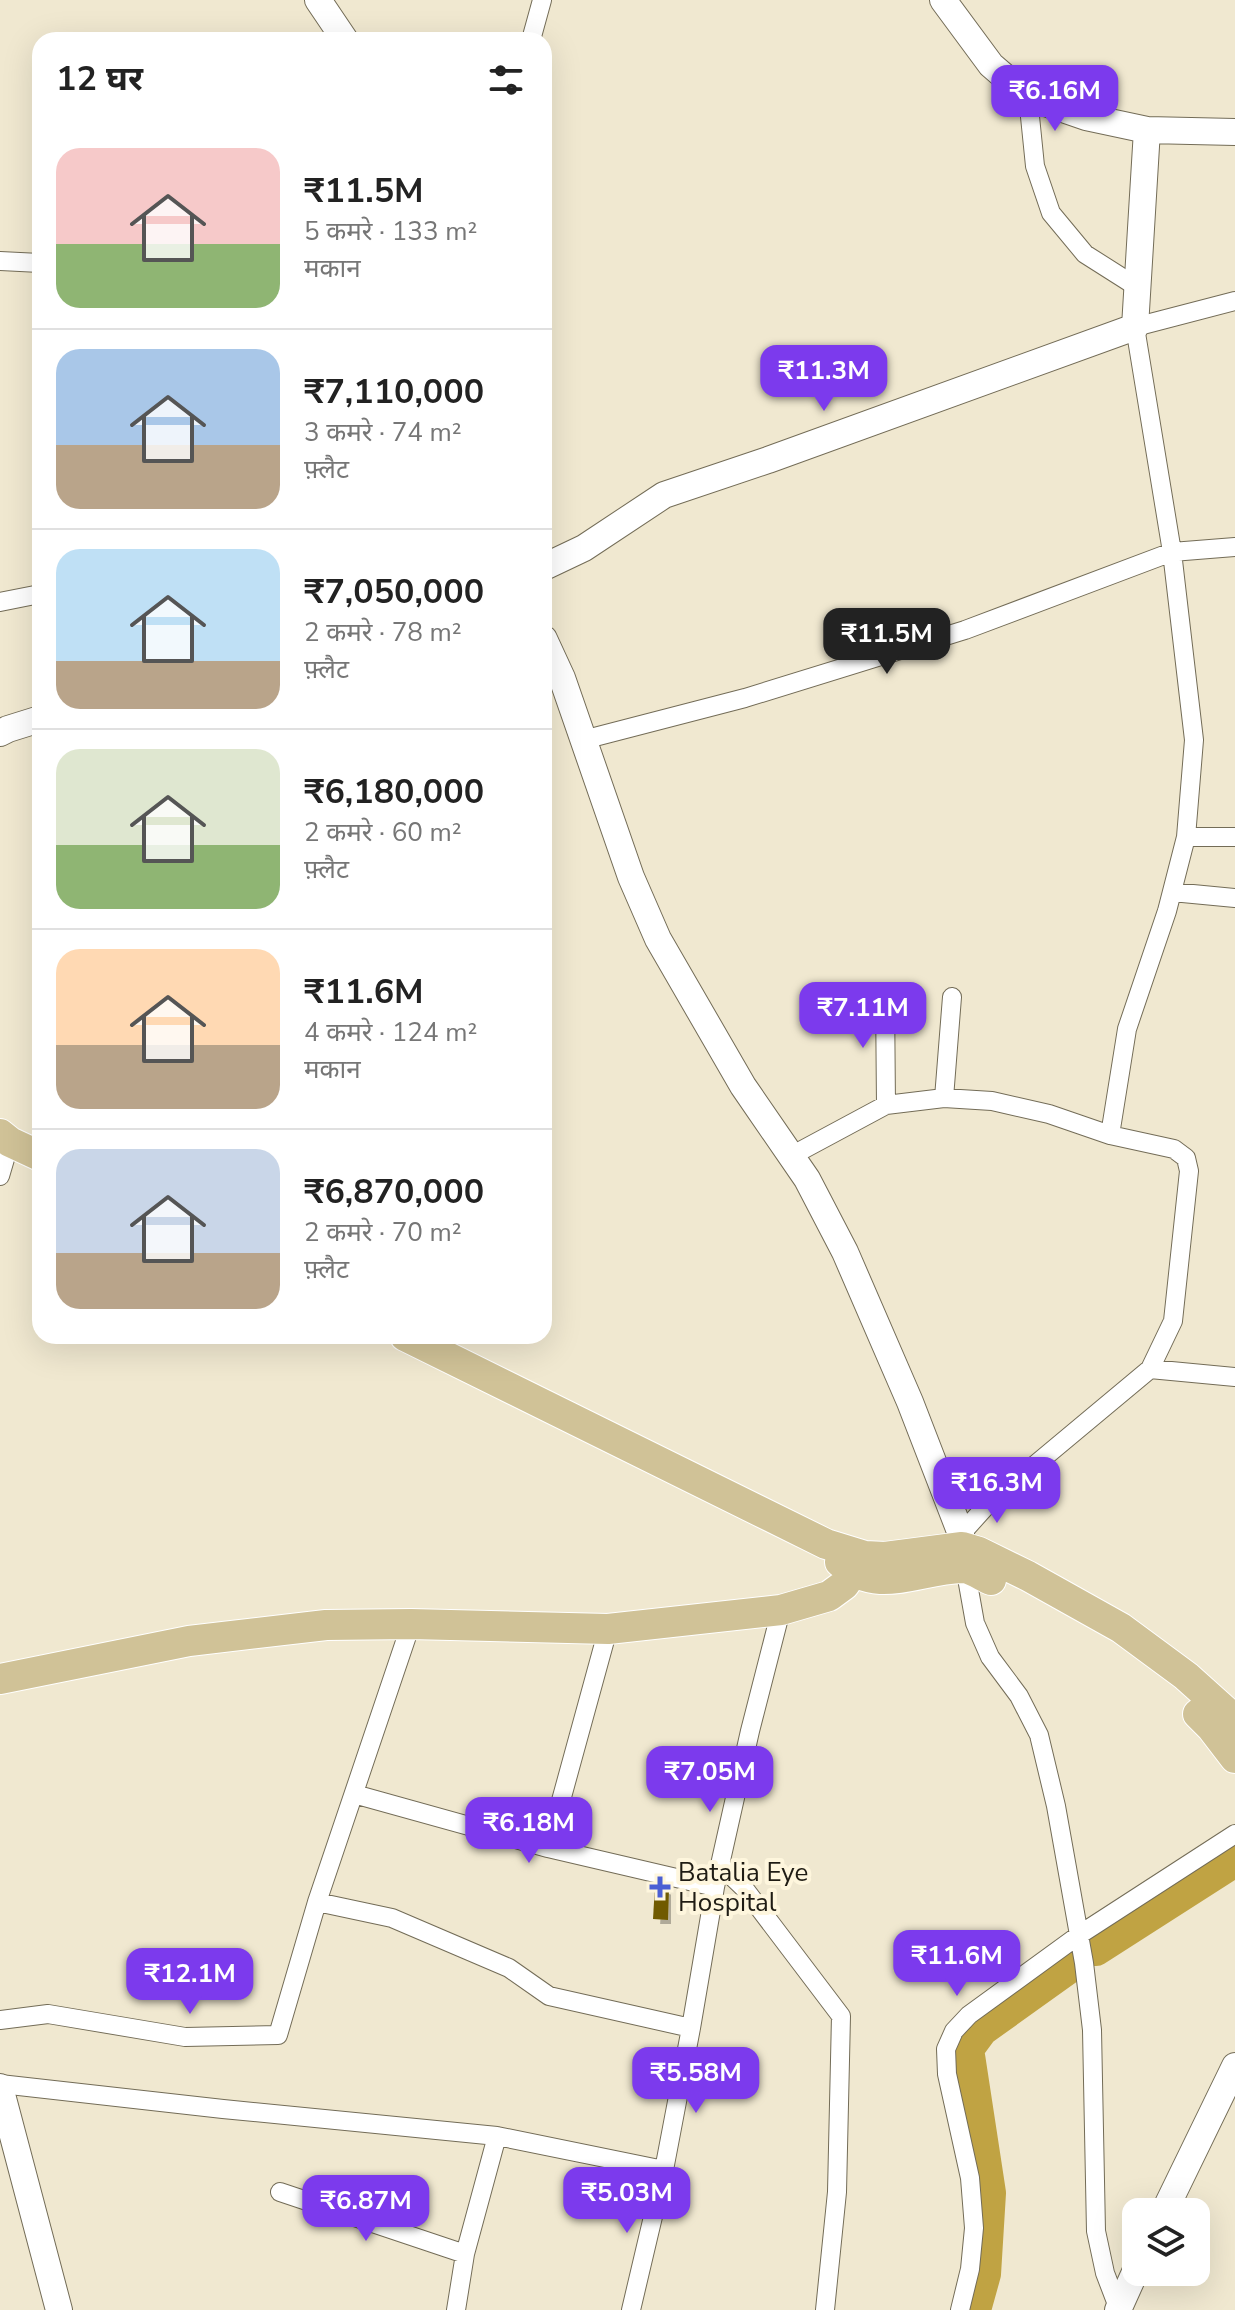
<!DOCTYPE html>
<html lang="hi">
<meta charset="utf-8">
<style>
:root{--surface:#fff;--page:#f6f6f6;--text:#222;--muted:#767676;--line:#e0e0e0;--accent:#7c3aed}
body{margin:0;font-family:"Nunito Sans","Noto Sans Devanagari",sans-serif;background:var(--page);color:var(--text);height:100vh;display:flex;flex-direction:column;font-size:30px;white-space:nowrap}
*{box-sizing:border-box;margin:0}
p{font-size:26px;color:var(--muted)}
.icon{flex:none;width:44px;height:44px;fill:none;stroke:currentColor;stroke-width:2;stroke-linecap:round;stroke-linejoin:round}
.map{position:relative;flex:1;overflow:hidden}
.sheet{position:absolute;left:32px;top:32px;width:520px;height:1312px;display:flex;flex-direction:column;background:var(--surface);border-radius:24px;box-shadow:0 8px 32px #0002}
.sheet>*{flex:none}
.fabs{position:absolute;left:1122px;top:2198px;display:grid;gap:16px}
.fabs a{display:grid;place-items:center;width:88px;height:88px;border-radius:16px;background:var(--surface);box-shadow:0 8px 32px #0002;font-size:40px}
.price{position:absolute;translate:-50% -68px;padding:0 18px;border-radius:16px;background:var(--accent);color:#fff;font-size:26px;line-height:52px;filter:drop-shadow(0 2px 4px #0008)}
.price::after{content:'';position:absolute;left:50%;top:48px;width:24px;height:18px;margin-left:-12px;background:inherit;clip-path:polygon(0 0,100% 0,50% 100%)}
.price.active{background:#222;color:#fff}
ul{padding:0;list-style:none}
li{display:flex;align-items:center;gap:24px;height:200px;padding:0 24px}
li+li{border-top:2px solid var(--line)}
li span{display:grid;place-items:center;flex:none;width:224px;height:160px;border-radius:24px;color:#555}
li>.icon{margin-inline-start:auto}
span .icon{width:96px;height:96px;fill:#fffc;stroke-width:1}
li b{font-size:34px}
h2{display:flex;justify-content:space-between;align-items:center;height:96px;padding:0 24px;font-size:34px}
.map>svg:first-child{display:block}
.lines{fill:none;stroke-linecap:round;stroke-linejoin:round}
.river{stroke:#c0a343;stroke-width:32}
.building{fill:#6f5a06;filter:url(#shadow)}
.street-casing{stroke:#736c57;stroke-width:20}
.secondary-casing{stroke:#736c57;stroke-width:28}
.primary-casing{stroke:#fff;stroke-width:32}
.street{stroke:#fff;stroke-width:18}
.secondary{stroke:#fff;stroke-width:26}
.primary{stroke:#d0c297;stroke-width:30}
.poi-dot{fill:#4b5fd4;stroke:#fef6dd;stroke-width:3}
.labels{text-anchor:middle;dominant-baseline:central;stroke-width:8;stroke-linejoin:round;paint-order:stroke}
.poi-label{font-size:26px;fill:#1f1c14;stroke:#fef6dd;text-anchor:start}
</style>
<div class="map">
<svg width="1235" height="2310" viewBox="0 0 1235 2310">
<defs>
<filter id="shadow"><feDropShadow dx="7" dy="7" stdDeviation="0" flood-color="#0004"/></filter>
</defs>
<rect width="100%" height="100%" fill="#f0e8d0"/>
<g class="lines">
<path class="river" d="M 1096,1950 L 1235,1861
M 975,2310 L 985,2274 L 990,2193 L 968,2049 L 982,2030 L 1070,1967"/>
</g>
<path class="building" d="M 655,1885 L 669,1889 L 668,1920 L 653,1919 Z"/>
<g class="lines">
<defs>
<path id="street" d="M 531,40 L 542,0
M 1028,97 L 1035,166 L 1051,213 L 1085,254 L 1137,287
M 0,261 L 40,263
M 0,602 L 40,594
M 583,740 L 745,698 L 965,630 L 1172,552 L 1235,547
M 1186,837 L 1235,837
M 1172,892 L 1235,898
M 885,994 L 886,1105
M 944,1098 L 952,997
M 791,1156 L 886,1105 L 944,1098 L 992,1101 L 1049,1114 L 1110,1135
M 0,1176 L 10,1142
M 1150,1369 L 1235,1377
M 961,1534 L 988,1504 L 1150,1369 L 1173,1321 L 1189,1171 L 1186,1158 L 1174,1149 L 1110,1135 L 1127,1029 L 1167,911 L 1186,837 L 1194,740 L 1172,552 L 1135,327 L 1235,301
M 965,1567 L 975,1623 L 990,1657 L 1019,1696 L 1039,1735 L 1056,1806 L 1084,1963 L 1092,2030 L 1096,2231 L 1105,2273 L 1118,2307
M 354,1794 L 548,1848 L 715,1887
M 548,1848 L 608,1629
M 720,1865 L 744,1888 L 841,2016 L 837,2192 L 825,2310
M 0,2020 L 48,2014 L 185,2037 L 278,2035 L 317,1902
M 691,2028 L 715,1887 L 750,1731 L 781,1610
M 0,2084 L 223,2109 L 497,2136 L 664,2170 L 691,2028 L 549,1996 L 509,1968 L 392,1918 L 317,1902 L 411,1624
M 280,2192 L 465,2254
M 456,2310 L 465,2254 L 497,2136
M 631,2310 L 664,2170
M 960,2310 L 970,2269 L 974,2228 L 970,2178 L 947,2074 L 946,2049 L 954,2031 L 969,2015 L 1079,1935 L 1235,1834"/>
<path id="secondary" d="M 318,0 L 345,40
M 943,0 L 991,65 L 1028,97 L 1086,117 L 1147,130 L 1235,132
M 544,567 L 584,548 L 664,495 L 768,460 L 1135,327 L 1147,130
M 544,639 L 562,678 L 631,877 L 658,939 L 743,1086 L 807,1179 L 845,1252 L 910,1402 L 961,1534 L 965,1567
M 0,733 L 8,729 L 40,719
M 0,2087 L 59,2310
M 1164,2212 L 1235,2066
M 1118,2310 L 1136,2270"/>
<path id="primary" d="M 0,1134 L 10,1142 L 40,1156
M 405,1336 L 826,1544 L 865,1556 L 885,1557 L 962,1547 L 979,1552 L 1028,1576 L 1121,1628 L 1186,1676 L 1225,1711 L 1235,1726
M 840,1562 C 879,1596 917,1569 962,1568 C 971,1568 982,1576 991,1580
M 0,1679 L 189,1641 L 326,1625 L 411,1624 L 608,1629 L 781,1610 L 829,1596 L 844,1585 L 865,1556
M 1198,1714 L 1212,1728 L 1235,1758"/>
</defs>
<use href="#street" class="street-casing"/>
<use href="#secondary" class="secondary-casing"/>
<use href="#primary" class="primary-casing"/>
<use href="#street" class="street"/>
<use href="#secondary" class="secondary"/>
<use href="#primary" class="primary"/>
</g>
<path class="poi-dot" d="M656 1875h8v8h8v8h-8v8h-8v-8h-8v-8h8z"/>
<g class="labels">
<g class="poi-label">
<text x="678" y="1872">Batalia Eye<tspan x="678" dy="30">Hospital</tspan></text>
</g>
</g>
</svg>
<div class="fabs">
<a><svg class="icon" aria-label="layers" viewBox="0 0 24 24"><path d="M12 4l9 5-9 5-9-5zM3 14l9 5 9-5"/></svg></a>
</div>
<b class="price" style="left:1055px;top:133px">₹6.16M</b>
<b class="price" style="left:824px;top:413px">₹11.3M</b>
<b class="price active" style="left:887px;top:676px">₹11.5M</b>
<b class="price" style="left:863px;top:1050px">₹7.11M</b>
<b class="price" style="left:997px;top:1525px">₹16.3M</b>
<b class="price" style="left:710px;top:1814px">₹7.05M</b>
<b class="price" style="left:529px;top:1865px">₹6.18M</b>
<b class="price" style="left:957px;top:1998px">₹11.6M</b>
<b class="price" style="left:190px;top:2016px">₹12.1M</b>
<b class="price" style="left:696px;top:2115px">₹5.58M</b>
<b class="price" style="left:627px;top:2235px">₹5.03M</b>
<b class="price" style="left:366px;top:2243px">₹6.87M</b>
<section class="sheet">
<h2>12 घर<svg class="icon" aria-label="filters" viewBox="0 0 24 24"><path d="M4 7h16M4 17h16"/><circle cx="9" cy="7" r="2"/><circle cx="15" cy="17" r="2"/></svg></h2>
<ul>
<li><span style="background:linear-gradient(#f6c9c9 60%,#8fb573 0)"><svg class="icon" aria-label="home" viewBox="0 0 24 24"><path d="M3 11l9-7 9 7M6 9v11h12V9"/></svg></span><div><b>₹11.5M</b><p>5 कमरे · 133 m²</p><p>मकान</p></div></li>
<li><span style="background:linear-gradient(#a9c7e8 60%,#b9a48a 0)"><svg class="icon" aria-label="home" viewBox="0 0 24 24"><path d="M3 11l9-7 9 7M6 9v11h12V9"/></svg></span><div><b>₹7,110,000</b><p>3 कमरे · 74 m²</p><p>फ़्लैट</p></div></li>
<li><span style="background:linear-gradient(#bfe0f5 70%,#b9a48a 0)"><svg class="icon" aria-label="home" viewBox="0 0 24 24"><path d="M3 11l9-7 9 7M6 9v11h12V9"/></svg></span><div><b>₹7,050,000</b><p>2 कमरे · 78 m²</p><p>फ़्लैट</p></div></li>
<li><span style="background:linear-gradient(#dfe7d0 60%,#8fb573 0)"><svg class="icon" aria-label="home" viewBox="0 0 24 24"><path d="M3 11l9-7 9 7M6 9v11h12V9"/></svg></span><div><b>₹6,180,000</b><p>2 कमरे · 60 m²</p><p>फ़्लैट</p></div></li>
<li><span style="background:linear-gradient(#ffd9b3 60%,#b9a48a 0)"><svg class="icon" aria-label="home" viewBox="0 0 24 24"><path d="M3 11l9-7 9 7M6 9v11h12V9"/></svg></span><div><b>₹11.6M</b><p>4 कमरे · 124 m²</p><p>मकान</p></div></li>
<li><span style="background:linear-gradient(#c9d6e8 65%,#b9a48a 0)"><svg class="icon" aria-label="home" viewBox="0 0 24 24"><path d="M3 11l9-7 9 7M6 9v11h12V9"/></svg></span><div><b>₹6,870,000</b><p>2 कमरे · 70 m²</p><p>फ़्लैट</p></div></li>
</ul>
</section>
</div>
